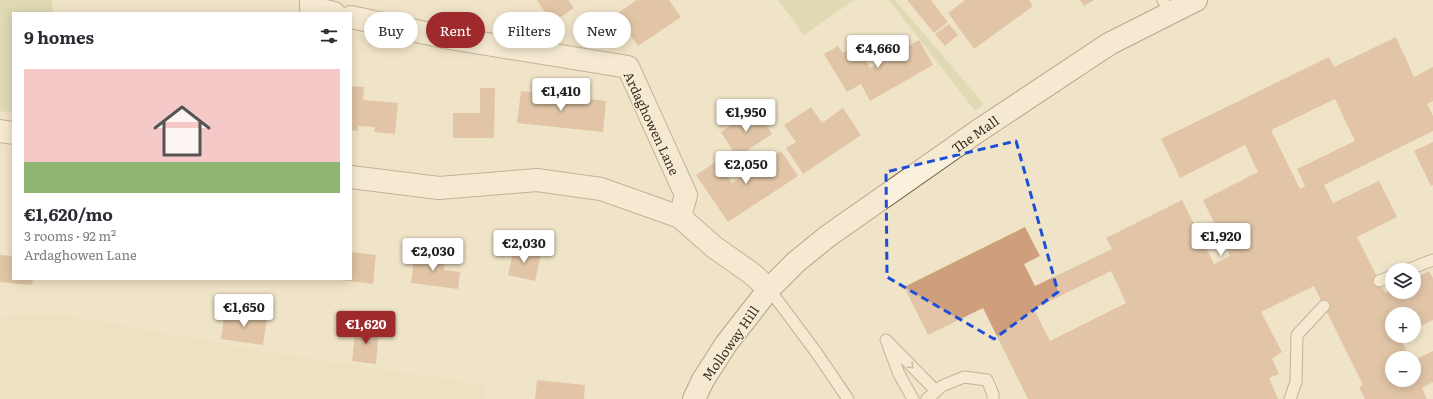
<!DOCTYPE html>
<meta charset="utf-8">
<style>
:root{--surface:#fff;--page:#f7f7f7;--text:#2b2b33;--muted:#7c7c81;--line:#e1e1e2;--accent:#9e2a2b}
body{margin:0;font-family:Literata,serif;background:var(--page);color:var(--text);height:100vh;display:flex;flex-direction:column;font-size:15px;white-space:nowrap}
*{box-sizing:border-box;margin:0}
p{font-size:13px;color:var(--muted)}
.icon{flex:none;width:22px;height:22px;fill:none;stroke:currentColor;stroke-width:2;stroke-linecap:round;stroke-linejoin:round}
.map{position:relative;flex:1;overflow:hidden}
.drawer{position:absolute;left:12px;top:12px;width:340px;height:268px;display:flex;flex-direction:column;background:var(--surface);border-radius:0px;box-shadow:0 2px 10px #0003}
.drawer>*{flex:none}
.banner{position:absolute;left:364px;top:12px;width:380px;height:36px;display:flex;gap:8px}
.controls{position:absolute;left:1385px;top:263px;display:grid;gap:8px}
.controls a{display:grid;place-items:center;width:36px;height:36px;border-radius:50%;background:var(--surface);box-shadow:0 2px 10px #0003;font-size:20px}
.price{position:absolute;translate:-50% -34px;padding:0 9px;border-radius:4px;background:#fff;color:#222;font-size:13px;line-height:26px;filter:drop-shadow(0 1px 2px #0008)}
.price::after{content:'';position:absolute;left:50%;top:24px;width:12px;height:9px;margin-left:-6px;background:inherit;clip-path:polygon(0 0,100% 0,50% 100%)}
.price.selected{background:var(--accent);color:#fff}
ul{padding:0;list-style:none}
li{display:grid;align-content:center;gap:8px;height:212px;padding:0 12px}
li+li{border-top:1px solid var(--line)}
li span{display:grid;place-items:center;height:124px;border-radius:0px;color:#555}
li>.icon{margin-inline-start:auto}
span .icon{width:72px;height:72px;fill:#fffc;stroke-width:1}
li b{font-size:17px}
h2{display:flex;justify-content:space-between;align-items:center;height:48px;padding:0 12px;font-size:17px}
.tag{padding:0 14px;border-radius:18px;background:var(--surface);box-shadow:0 2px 10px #0003;font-size:14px;line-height:36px}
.tag.selected{background:var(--accent);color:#fff}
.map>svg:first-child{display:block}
.farmland{fill:#e6deb5}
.green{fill:#c9cf9b}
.building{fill:#cf9f7d;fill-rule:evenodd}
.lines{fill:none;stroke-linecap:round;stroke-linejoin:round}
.service-casing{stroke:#8d765c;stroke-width:13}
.minor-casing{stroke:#8d765c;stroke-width:24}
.secondary-casing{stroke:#6f573f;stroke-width:24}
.service{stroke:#faf1dc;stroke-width:11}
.minor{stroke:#faf1dc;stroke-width:22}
.secondary{stroke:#faf1dc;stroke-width:22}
.oneway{stroke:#9c907e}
.marked{fill:none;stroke:#1d4ed8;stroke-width:3;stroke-dasharray:8 5;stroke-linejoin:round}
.labels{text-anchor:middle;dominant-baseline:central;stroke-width:3;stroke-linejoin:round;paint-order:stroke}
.street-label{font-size:13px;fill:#3d2e20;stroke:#f7eed8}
</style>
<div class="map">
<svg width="1433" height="399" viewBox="0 0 1433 399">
<rect width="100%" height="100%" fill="#f0e4c8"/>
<path class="farmland" d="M 70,316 L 279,354 L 485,385 L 485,399 L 0,399 L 0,317 Z"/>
<path class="green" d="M 0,0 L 52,0 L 53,13 L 13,13 L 13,113 L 0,111 Z
M 778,0 L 854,0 L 804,35 Z
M 889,0 L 895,0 L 984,104 L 975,111 Z"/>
<path class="building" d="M 537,0 L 568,0 L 574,8 L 552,23 Z
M 637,0 L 669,0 L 681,17 L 638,46 L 616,14 Z
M 907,0 L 931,0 L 948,22 L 934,33 Z
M 965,0 L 1029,0 L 1033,6 L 974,49 L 948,13 Z
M 1080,0 L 1094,0 L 1084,6 Z
M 949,24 L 958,35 L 945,46 L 935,34 Z
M 1396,37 L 1414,77 L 1433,67 L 1433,101 L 1427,104 L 1433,116 L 1433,131 L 1324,185 L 1333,203 L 1379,181 L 1397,217 L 1357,237 L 1385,293 L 1392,289 L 1392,292 L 1414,292 L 1414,279 L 1429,271 L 1433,278 L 1433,320 L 1414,329 L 1414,314 L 1392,314 L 1392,336 L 1399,336 L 1410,358 L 1392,358 L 1392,380 L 1414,380 L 1414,360 L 1433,351 L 1433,382 L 1422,388 L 1427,399 L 1365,399 L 1359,387 L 1363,385 L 1314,286 L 1261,312 L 1282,352 L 1272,359 L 1279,374 L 1269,378 L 1278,399 L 1028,399 L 983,308 L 928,335 L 904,287 L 1025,227 L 1040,256 L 1024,264 L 1035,286 L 1112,249 L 1106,238 L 1182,200 L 1214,264 L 1230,256 L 1203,200 L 1258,172 L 1245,145 L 1180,178 L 1161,139 L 1329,57 L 1334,67 ZM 1335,99 L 1355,141 L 1297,169 L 1305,186 L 1300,189 L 1271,130 ZM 1111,271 L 1126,303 L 1050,341 L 1034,309 Z
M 919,40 L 933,65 L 870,101 L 861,84 L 847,92 L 824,54 L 838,46 L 843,53 L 853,47 L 860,61 L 865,58 L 870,68 Z
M 351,86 L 364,87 L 363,100 L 398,103 L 395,134 L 374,132 L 375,127 L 358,126 L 358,131 L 351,130 Z
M 480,88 L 495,88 L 494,138 L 453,138 L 453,113 L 480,113 Z
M 521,91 L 606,101 L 603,132 L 517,123 Z
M 811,107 L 822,123 L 843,108 L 861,135 L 803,174 L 786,148 L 796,142 L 784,125 Z
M 756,109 L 772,134 L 737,157 L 721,132 Z
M 1433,142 L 1433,185 L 1431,186 L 1414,151 Z
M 781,151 L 798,176 L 728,222 L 696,175 L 717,161 L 732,183 Z
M 514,248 L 541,254 L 535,281 L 508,275 Z
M 351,252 L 376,255 L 373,284 L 341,280 L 351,279 Z
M 415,252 L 445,256 L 444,270 L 460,272 L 458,289 L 411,283 Z
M 0,255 L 13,256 L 13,279 L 33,279 L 32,285 L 0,282 Z
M 225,311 L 267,317 L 263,345 L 221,339 Z
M 356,326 L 379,328 L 376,364 L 352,361 Z
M 537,380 L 585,385 L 584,399 L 535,399 Z"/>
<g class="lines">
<defs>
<path id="service" d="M 1163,0 L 1170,13
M 1407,270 L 1433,260
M 1379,281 L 1392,276
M 769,289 L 816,352 L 848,399
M 886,340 L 936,391
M 888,345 L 899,374 L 913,399
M 927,399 L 942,386 L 964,377 L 987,380 L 993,394 L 993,399
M 1290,399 L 1296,382 L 1297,335 L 1324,306"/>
<path id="minor" d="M 311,0 L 311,8 L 334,13
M 351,17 L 444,37 L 628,67 L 686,195 L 680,217 L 714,247 L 751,273 L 769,289
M 0,131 L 13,133
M 351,177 L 439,188 L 537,180 L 601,189 L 680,217"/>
<path id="secondary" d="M 694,399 L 703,380 L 726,344 L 769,289 L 796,262 L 828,236 L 978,131 L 1109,44 L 1196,0"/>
</defs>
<use href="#service" class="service-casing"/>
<use href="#minor" class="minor-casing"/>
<use href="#secondary" class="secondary-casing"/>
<use href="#service" class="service"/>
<use href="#minor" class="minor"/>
<use href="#secondary" class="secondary"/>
</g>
<defs><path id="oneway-chevron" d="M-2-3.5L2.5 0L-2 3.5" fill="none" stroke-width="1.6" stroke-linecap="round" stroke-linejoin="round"/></defs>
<use class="oneway" href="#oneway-chevron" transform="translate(911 366) rotate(45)"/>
<path d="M0 0H1433V399H0ZM 1016,141 L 1058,292 L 994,339 L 887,277 L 886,172 Z" fill="#f0e4c8" fill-opacity=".55" fill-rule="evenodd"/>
<path class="marked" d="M 1016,141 L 1058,292 L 994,339 L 887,277 L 886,172 Z"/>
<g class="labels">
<g class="street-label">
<text transform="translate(652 123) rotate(65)">Ardaghowen Lane</text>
<text transform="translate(975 134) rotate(-35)">The Mall</text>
<text transform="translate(730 343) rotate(-55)">Molloway Hill</text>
</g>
</g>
</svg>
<div class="controls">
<a><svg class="icon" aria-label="layers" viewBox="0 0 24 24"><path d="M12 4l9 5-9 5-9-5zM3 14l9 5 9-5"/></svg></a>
<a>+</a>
<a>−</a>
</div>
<b class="price" style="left:878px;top:69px">€4,660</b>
<b class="price" style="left:561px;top:112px">€1,410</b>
<b class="price" style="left:746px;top:133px">€1,950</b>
<b class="price" style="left:746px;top:185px">€2,050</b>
<b class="price" style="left:1221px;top:257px">€1,920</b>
<b class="price" style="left:524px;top:264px">€2,030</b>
<b class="price" style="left:433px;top:272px">€2,030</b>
<b class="price" style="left:244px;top:328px">€1,650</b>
<b class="price selected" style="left:366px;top:345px">€1,620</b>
<div class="banner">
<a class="tag">Buy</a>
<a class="tag selected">Rent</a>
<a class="tag">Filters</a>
<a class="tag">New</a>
</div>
<section class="drawer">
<h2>9 homes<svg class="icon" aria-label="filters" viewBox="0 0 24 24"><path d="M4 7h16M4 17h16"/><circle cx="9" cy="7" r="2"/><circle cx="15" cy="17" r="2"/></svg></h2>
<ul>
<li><span style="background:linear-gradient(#f6c9c9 75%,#8fb573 0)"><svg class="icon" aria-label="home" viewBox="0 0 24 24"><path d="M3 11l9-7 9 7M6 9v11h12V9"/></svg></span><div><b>€1,620/mo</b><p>3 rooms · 92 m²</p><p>Ardaghowen Lane</p></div></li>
</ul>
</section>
</div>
